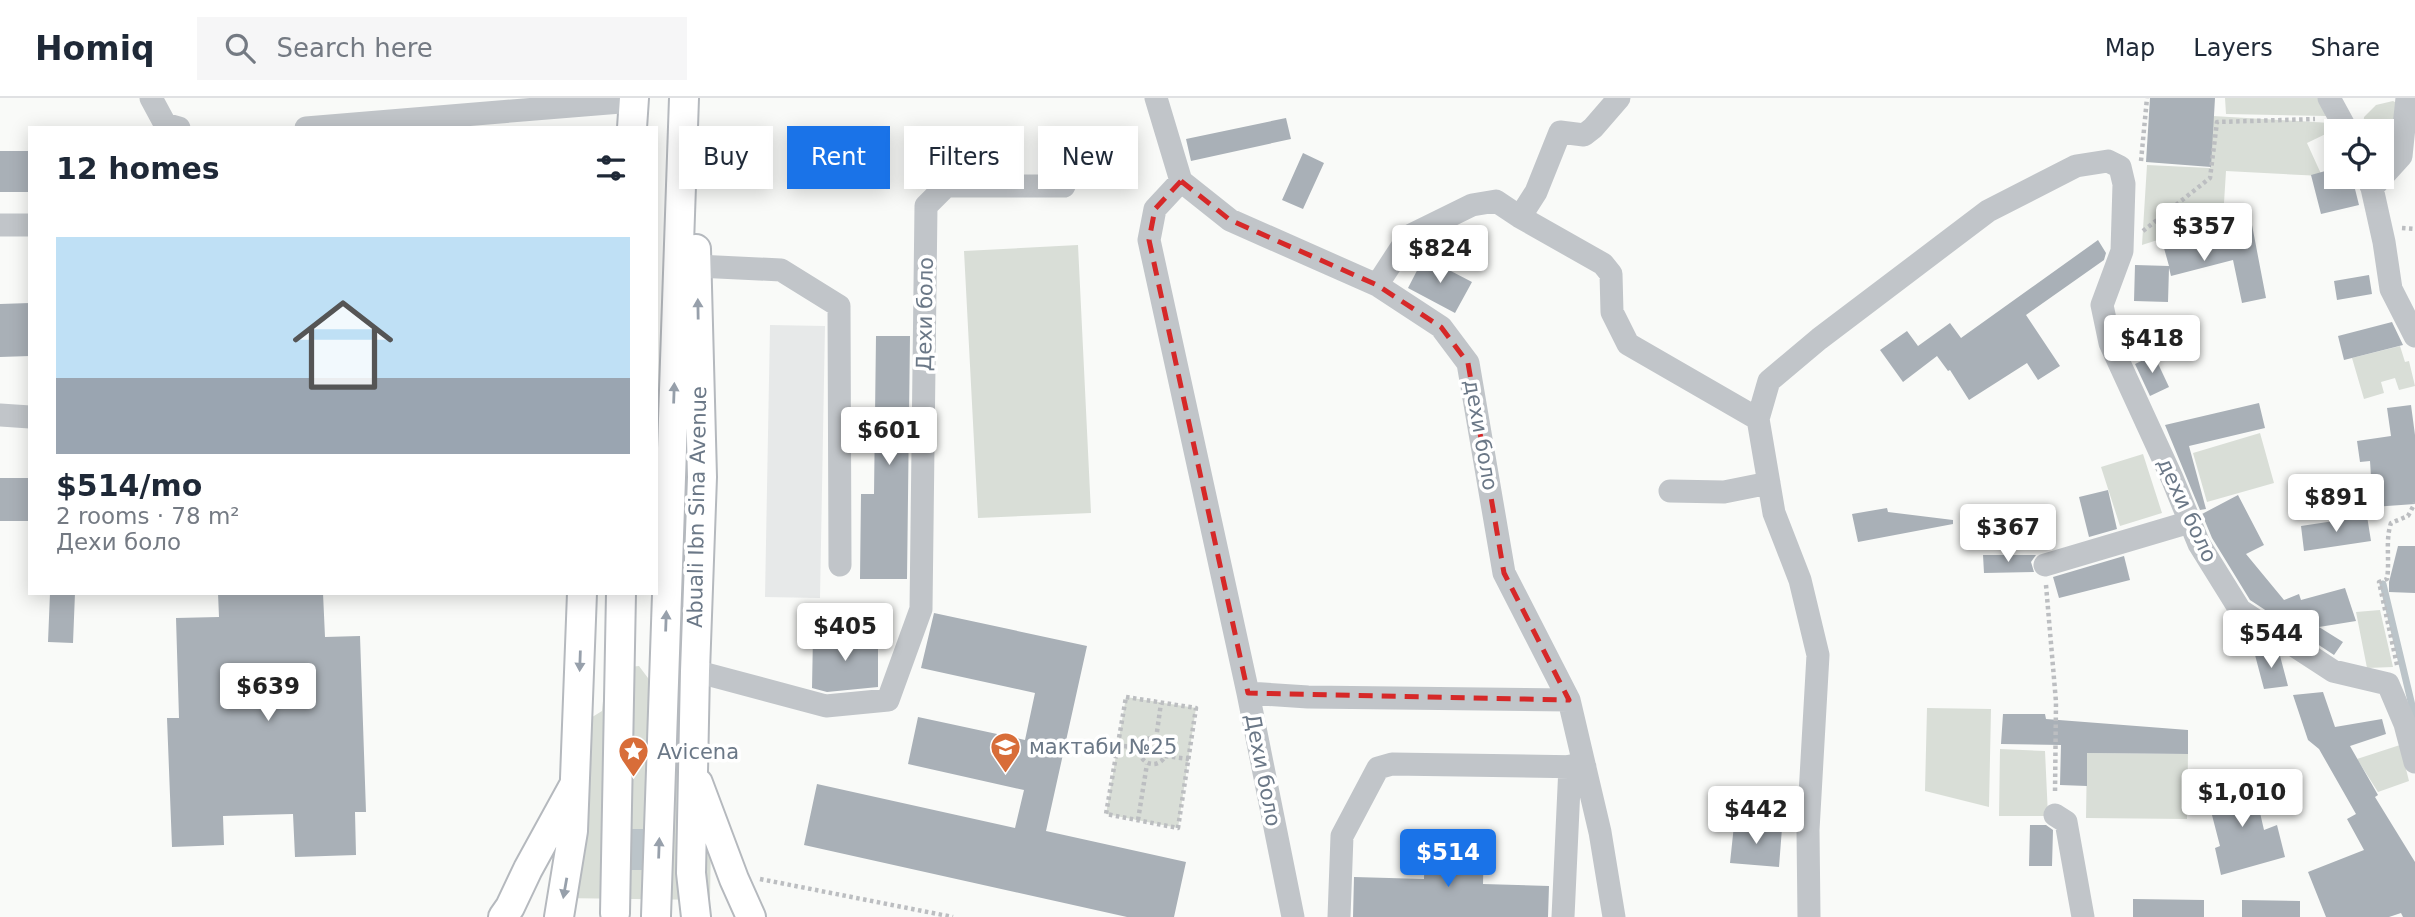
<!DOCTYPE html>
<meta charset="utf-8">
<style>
:root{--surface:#fff;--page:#f6f6f7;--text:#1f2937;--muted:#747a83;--line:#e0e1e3;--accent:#1a73e8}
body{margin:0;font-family:"DejaVu Sans",sans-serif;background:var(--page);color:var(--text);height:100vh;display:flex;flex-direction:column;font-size:26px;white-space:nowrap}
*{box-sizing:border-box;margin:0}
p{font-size:23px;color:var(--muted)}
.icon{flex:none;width:38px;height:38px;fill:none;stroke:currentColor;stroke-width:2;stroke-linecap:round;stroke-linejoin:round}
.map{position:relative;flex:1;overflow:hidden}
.details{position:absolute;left:28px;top:28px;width:630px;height:469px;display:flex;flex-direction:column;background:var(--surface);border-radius:0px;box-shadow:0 4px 18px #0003}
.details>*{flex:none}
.banner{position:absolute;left:679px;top:28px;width:665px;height:63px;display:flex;gap:14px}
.tools{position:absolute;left:2324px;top:21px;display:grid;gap:14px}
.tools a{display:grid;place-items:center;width:70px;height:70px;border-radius:0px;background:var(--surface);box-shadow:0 4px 18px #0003;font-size:35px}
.price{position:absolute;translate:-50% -60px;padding:0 16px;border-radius:7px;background:#fff;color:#222;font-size:23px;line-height:46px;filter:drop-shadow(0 2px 4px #0008)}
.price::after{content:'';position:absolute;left:50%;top:42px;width:21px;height:16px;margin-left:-10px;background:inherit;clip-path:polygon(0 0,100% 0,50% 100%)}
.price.on{background:var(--accent);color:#fff}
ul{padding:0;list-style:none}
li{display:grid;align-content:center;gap:14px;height:371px;padding:0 28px}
li span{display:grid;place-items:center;height:217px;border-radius:0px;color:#555}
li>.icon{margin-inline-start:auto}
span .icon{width:126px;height:126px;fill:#fffc;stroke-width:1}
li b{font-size:30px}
h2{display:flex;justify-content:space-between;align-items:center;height:84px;padding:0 28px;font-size:30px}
.chip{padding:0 24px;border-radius:0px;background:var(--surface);box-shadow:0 4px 18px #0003;font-size:24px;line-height:63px}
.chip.on{background:var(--accent);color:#fff}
header{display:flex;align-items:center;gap:42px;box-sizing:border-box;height:98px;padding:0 35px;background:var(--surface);border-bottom:2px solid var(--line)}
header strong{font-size:33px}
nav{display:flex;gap:38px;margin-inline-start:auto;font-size:24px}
.search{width:490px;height:63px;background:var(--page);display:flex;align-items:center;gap:18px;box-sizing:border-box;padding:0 24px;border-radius:0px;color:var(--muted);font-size:26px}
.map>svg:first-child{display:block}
.built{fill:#e7e9e9}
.green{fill:#d9ded7}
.water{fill:#bbc4c9}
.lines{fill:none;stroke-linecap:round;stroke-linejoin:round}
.stream{stroke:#bbc4c9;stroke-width:7}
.building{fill:#a9b0b7}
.major-casing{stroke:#b5b9be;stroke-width:32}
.path{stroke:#bcbec1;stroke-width:4.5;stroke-dasharray:3.5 3.5;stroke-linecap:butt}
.minor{stroke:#c1c5c9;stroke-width:23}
.major{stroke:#fff;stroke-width:28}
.oneway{fill:#97a0ab}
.marked{fill:none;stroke:#d62828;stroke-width:5;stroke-dasharray:14 9;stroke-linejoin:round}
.labels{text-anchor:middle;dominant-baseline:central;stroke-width:7;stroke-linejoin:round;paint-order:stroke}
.street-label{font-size:21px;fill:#6b7887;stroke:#fff}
.poi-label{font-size:21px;fill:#6b7887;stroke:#fff;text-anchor:start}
</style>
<header>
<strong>Homiq</strong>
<div class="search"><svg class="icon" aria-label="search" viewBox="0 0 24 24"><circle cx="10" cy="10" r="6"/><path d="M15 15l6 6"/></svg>Search here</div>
<nav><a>Map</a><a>Layers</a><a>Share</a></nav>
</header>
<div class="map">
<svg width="2415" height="819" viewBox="0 0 2415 819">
<rect width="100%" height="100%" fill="#f9faf8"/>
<path class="built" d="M 770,227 L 825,228 L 820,500 L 765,499 Z"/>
<path class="green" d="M 2225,0 L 2321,0 L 2336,31 L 2307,45 L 2322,78 L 2226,73 L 2223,121 L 2142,147 L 2147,67 L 2210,70 L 2213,18 L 2330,25 L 2328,18 L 2226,16 Z
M 2393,3 L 2410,12 L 2402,49 L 2384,63 L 2382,59 L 2382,33 L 2363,33 L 2364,19 L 2376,7 Z
M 1078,147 L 1091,415 L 978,420 L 964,153 Z
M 2400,248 L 2405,264 L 2409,263 L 2415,288 L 2399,292 L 2395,280 L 2381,284 L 2384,295 L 2364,301 L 2352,260 Z
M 2260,335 L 2274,385 L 2207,404 L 2193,355 Z
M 2143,356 L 2162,415 L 2120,428 L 2101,369 Z
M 2380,512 L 2393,569 L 2367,570 L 2356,514 Z
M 639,568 L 701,651 L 712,682 L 710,802 L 559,800 L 568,634 L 602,613 L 606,574 L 620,570 Z
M 1126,599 L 1196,610 L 1178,730 L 1106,716 Z
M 1927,610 L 1991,611 L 1989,709 L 1925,693 Z
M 2400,647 L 2409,683 L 2378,694 L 2357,661 Z
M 2000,651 L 2045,653 L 2048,718 L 1999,718 Z
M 2087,655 L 2188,656 L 2187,721 L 2086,720 Z"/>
<path class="water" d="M 616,731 L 646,731 L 646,772 L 615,772 Z"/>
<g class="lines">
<path class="stream" d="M 2383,486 L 2415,620"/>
</g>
<path class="building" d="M 2150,0 L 2215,0 L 2211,69 L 2146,64 Z
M 1286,20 L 1291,41 L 1191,63 L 1186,41 Z
M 0,53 L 30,53 L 30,94 L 0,94 Z
M 1303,55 L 1324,65 L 1303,111 L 1282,102 Z
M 2336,70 L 2336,79 L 2352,79 L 2359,107 L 2321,116 L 2311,77 Z
M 2252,127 L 2266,200 L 2242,205 L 2233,162 L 2171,178 L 2169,170 L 2168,204 L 2134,203 L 2135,167 L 2169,168 L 2162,143 L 2205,132 L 2206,136 Z
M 2098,142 L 2106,155 L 2104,162 L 2026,217 L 2060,268 L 2038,282 L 2027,265 L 1969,302 L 1950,272 L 1948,273 L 1937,258 L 1903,284 L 1880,252 L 1907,233 L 1918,248 L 1950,225 L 1961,240 Z
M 1424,159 L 1472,184 L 1455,215 L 1408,190 Z
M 2369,177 L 2372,196 L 2337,202 L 2334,183 Z
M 30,205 L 30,258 L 0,259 L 0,206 Z
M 2392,224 L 2403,247 L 2344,262 L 2338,238 Z
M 876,238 L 910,238 L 907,481 L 860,481 L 861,396 L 874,396 Z
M 2154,257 L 2169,289 L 2150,298 L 2135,266 Z
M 2259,305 L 2265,330 L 2189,348 L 2206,411 L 2200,412 L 2165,327 Z
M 2411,307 L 2415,337 L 2415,406 L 2373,409 L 2370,363 L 2360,364 L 2357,343 L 2391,338 L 2387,310 Z
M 0,380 L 30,380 L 30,423 L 0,423 Z
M 2108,392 L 2117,431 L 2089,439 L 2079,399 Z
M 2238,397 L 2264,447 L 2246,456 L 2284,502 L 2299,496 L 2301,502 L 2345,490 L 2356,523 L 2319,529 L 2343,544 L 2334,557 L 2250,502 L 2212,440 L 2202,416 Z
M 1887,410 L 1888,414 L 1953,422 L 1953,426 L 1858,444 L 1852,416 Z
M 2367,418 L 2371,443 L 2304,453 L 2301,428 Z
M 2398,448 L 2415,448 L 2415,495 L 2389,494 L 2389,484 Z
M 1983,457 L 2036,457 L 2031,464 L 2034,474 L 1984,475 Z
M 2124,458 L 2130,482 L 2059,500 L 2053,479 Z
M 50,495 L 75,495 L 73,545 L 48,544 Z
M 218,495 L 323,495 L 325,539 L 360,538 L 366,714 L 355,714 L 356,757 L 295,759 L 293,716 L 223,718 L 224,747 L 172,749 L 167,620 L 179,620 L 176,520 L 219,519 Z
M 934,515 L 1087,548 L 1046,733 L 1186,764 L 1174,819 L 1127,819 L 804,747 L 817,686 L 1015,730 L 1024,692 L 908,666 L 918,619 L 1025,642 L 1035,595 L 921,570 Z
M 813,537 L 878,539 L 878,589 L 827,594 L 812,590 Z
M 2275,551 L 2279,554 L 2288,588 L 2264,591 L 2255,557 Z
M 2323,594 L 2335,629 L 2382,621 L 2386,636 L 2350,648 L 2378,697 L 2375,699 L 2415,764 L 2415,819 L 2403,819 L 2401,815 L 2389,819 L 2326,819 L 2308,774 L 2364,752 L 2347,721 L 2356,716 L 2319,651 L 2308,642 L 2293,597 Z
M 2003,616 L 2045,616 L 2046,621 L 2188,632 L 2188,656 L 2087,655 L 2087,688 L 2060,687 L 2061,647 L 2001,646 Z
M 2252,680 L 2264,732 L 2277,727 L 2285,759 L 2221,777 L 2215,750 L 2220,748 L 2206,694 Z
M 1734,727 L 1782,730 L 1779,769 L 1730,765 Z
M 2030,727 L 2046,727 L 2053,732 L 2052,768 L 2029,768 Z
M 1425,742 L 1484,743 L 1483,786 L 1549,788 L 1548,819 L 1353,819 L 1354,779 L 1424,781 Z
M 2133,801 L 2204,802 L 2204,819 L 2133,819 Z
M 2242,802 L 2300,803 L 2300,819 L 2242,819 Z"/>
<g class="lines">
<defs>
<path id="major" d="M 632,30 L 634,0
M 698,685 L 734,781 L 751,819
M 615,815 L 621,495
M 656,818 L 684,0
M 503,819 L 510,809 L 528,771 L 573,689
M 559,819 L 573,733 L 582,495
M 696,819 L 691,775 L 695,573 L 702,379 L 696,151"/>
</defs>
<use href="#major" class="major-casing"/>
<path class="path" d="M 2141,63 L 2147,0
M 2402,130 L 2415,131
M 2143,133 L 2210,80 L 2217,24 L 2315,21
M 2046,487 L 2056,604 L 2055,695
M 2397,567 L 2379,484 L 2387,481 C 2390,461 2385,443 2391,425 L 2408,418 L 2415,405
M 1126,599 L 1196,610 L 1178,730 L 1106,716 Z
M1140 653a13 13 0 1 1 26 0a13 13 0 1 1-26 0Z
M 1156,641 L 1161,605
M 1117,647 L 1139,650
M 1165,658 L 1189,661
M 1138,722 L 1147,666
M 760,781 L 953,819"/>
<path class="minor" d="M 151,0 L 165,26 L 179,30
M 1156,0 L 1181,83 L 1230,122 L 1377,187 L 1441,229 L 1468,265 L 1504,475 L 1569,602 L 1600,734 L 1614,819
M 1619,0 L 1593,30 L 1584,37 L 1560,34 L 1536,94 L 1520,119 L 1603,166 L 1611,176 L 1612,214 L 1628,246 L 1758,321 L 1774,415 L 1800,482 L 1818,557 L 1808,732 L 1809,819
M 2329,0 L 2347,33
M 306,30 L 633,3
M 2367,79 L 2372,90 L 2384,144 L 2391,191 L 2415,238
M 1181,83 L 1155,111 L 1149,142 L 1248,595 L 1293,819
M 2372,90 L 2401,58 L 2407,0
M 0,127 L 30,127
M 697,168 L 781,172 L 839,208 L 840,467
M 1377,187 L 1409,138 L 1472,107 L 1496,103 L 1520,119
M 0,317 L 30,319
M 1758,321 L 1769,283 L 1819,241 L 1988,113 L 2076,68 L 2108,63 L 2120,69 L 2124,86 L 2122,153 L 2102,207 L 2110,245 L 2172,380 L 2199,446 L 2240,512 L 2333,573 L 2388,586 L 2405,626 L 2415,664
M 1670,393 L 1724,394 L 1769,385
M 2045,467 L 2190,424
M 695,573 L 826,608 L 888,602 L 921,511 L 926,108 L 946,88 L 1064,88
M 1248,595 L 1308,599 L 1569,602
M 2055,717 L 2066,724 L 2083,819
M 1339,819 L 1342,738 L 1378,670 L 1392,666 L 1585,669
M 1563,819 L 1570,668"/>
<use href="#major" class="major"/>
</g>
<defs><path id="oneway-solid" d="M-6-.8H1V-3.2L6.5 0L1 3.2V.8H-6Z" transform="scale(1.75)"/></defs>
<g class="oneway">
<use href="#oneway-solid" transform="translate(698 211) rotate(-91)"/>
<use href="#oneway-solid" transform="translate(674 295) rotate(-88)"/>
<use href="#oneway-solid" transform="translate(666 523) rotate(-88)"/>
<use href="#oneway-solid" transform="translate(580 563) rotate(92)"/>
<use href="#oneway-solid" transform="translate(659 750) rotate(-88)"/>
<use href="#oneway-solid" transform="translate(565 790) rotate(100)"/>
</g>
<path class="marked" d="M 1181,83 L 1230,122 L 1377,187 L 1441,229 L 1468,265 L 1504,475 L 1569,602 L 1248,595 L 1149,142 L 1155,111 Z"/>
<defs>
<symbol id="school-pin" viewBox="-11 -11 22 30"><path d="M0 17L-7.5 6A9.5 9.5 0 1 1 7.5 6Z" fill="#d86d39" stroke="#fff"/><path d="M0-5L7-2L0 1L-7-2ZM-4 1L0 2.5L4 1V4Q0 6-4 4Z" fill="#fff"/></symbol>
<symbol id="sight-pin" viewBox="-11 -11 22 30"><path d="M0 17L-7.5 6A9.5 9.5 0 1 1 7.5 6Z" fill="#d86d39" stroke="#fff"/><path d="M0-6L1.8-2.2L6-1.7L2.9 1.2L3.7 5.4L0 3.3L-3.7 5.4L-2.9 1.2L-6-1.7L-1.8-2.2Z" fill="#fff"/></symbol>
</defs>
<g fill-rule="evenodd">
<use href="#school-pin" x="988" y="632" width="35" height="47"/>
<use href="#sight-pin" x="616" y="636" width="35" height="47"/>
</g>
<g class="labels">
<g class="street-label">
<text transform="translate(925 216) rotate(-89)">Дехи боло</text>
<text transform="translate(1481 337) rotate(80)">дехи боло</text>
<text transform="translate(697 409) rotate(-89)">Abuali Ibn Sina Avenue</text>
<text transform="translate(2187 412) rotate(65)">дехи боло</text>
<text transform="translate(1263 672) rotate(79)">Дехи боло</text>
</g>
<g class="poi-label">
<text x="1029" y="649">мактаби №25</text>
<text x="657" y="654">Avicena</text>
</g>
</g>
</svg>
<div class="tools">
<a><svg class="icon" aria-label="locate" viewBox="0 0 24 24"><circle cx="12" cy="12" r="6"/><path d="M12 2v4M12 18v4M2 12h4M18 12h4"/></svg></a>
</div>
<b class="price" style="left:2204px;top:165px">$357</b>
<b class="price" style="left:1440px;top:187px">$824</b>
<b class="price" style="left:2152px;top:277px">$418</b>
<b class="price" style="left:889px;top:369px">$601</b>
<b class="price" style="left:2336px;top:436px">$891</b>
<b class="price" style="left:2008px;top:466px">$367</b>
<b class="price" style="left:845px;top:565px">$405</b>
<b class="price" style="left:2271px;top:572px">$544</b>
<b class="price" style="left:268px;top:625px">$639</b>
<b class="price" style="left:2242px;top:731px">$1,010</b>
<b class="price" style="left:1756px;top:748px">$442</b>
<b class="price on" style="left:1448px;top:791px">$514</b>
<div class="banner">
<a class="chip">Buy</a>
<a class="chip on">Rent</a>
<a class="chip">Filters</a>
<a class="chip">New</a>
</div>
<section class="details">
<h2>12 homes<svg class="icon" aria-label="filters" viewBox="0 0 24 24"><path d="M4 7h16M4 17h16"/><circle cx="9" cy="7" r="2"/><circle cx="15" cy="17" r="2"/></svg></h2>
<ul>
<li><span style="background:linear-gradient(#bfe0f5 65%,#9aa5b1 0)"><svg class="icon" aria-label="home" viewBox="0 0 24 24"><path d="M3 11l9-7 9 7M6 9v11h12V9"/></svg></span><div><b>$514/mo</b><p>2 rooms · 78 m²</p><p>Дехи боло</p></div></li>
</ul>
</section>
</div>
